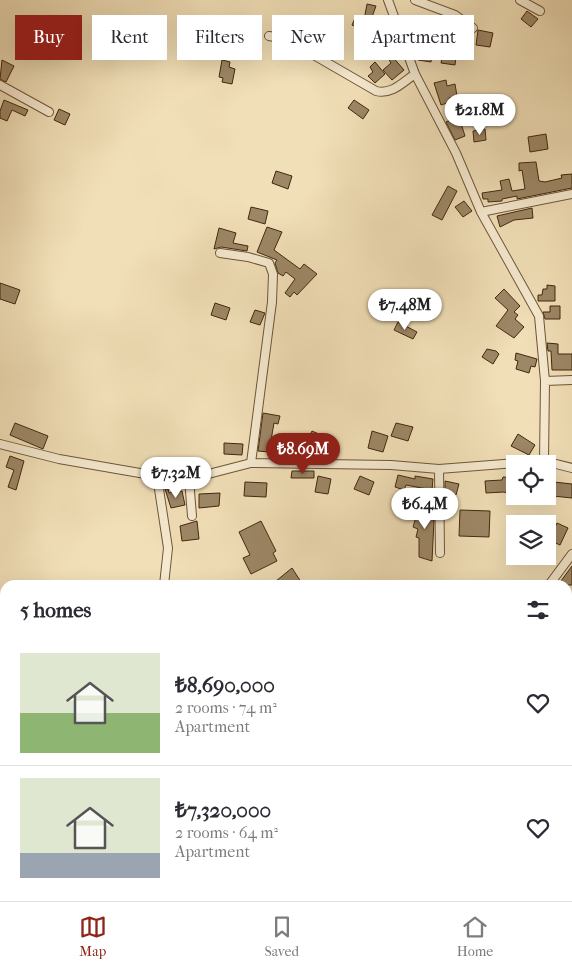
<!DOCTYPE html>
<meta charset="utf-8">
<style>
:root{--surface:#fff;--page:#f7f7f7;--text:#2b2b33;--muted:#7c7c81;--line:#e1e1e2;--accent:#8f2418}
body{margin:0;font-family:"IM FELL French Canon",serif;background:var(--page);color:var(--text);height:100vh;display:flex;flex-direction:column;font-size:19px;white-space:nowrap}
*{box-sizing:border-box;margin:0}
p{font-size:16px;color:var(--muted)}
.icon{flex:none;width:28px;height:28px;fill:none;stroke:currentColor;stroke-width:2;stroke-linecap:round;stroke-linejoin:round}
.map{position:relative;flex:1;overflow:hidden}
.drawer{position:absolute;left:0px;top:580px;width:572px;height:321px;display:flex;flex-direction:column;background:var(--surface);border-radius:15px 15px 0 0;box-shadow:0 5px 20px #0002}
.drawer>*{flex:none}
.guide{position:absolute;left:15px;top:15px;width:542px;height:45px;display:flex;gap:10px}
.buttons{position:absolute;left:506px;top:455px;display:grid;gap:10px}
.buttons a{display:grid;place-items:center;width:50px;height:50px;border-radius:0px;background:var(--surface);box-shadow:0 5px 20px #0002;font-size:25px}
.price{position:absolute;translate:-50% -42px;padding:0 11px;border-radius:18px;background:#fff;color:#222;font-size:16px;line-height:32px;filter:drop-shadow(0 1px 2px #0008)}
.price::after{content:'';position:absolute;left:50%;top:30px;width:15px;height:11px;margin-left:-8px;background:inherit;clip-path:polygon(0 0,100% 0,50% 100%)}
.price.active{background:var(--accent);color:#fff}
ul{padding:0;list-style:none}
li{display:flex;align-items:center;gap:15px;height:125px;padding:0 20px}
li+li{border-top:1px solid var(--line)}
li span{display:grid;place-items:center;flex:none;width:140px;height:100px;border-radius:0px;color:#555}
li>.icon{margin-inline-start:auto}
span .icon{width:60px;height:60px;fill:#fffc;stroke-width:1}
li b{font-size:21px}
h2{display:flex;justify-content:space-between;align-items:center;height:60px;padding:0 20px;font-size:21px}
.chip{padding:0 18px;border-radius:0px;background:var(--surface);box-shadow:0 5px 20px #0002;font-size:18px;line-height:45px}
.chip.active{background:var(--accent);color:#fff}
.tabs{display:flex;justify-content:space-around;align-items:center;height:70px;border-top:1px solid var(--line);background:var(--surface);font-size:14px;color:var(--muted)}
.tabs a{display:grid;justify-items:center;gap:2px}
.tabs .active{color:var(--accent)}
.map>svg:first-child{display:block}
.building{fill:#9d8766;stroke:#42280e}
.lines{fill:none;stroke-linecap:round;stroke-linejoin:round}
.minor-casing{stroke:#6e5638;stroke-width:10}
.minor{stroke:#f6ead0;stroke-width:8}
</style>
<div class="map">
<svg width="572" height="901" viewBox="0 0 572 901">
<rect width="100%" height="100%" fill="#f1dfb7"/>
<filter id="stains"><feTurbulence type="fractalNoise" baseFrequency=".004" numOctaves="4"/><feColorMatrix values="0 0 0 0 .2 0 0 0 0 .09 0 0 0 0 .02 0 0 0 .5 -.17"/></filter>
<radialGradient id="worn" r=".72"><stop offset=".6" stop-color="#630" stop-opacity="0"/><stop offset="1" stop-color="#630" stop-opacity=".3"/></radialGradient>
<path class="building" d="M 367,4 L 376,6 L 369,25 L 378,30 L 375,36 L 352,25 L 356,16 L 364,20 Z
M 527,11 L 538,19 L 531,27 L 521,19 Z
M 478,30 L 493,33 L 490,47 L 476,45 Z
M 330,35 L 341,41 L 336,53 L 327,49 L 329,45 L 327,44 Z
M 396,46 L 399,50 L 391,55 L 404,70 L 392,80 L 383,70 L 391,63 L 385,53 Z
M 419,47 L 433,49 L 431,62 L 418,60 Z
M 444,47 L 457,49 L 455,65 L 441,63 Z
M 2,60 L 14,66 L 6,82 L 0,79 Z
M 222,60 L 230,62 L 229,67 L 235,69 L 232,84 L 222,82 L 223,78 L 219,77 Z
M 375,62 L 385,74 L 375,83 L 368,76 L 373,72 L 370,67 Z
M 446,80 L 447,86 L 455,84 L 457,96 L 449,98 L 450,102 L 441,105 L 434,83 Z
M 4,100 L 28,110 L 25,116 L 12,110 L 7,121 L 0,118 L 0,111 Z
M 354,100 L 369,110 L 363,119 L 348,108 Z
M 59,109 L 70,114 L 65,125 L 54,120 Z
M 453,119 L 454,121 L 460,120 L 465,136 L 455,140 L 446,122 Z
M 485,129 L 486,140 L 474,142 L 473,131 Z
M 546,134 L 548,149 L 530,152 L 528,137 Z
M 536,162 L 539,181 L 545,182 L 562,178 L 561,175 L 572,174 L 572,188 L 517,199 L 517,196 L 502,199 L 502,201 L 488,202 L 488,199 L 483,199 L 482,193 L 502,190 L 500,181 L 509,179 L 512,191 L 525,189 L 522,170 L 519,171 L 519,163 Z
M 276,171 L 292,176 L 288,189 L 272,183 Z
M 448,186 L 457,191 L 442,220 L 432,215 Z
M 464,201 L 472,211 L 463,217 L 455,207 Z
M 251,207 L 268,211 L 265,224 L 248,219 Z
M 532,208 L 533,218 L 514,220 L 500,227 L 497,216 Z
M 267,227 L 282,232 L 274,250 L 300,269 L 304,264 L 317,274 L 297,295 L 294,292 L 290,297 L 285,293 L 295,279 L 286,272 L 283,276 L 278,273 L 275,263 L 277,260 L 257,252 Z
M 219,228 L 236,233 L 233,243 L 248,246 L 247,251 L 221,247 L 214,249 Z
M 0,283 L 20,290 L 15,304 L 0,299 Z
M 547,285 L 555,286 L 555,301 L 538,301 L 538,295 L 542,295 L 543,289 L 547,289 Z
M 504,289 L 520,306 L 514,312 L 518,315 L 515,319 L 524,327 L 514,338 L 496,326 L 508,310 L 495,298 Z
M 215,303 L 230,308 L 226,320 L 211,315 Z
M 550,306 L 560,306 L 560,319 L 545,319 L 543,312 L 550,312 Z
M 255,310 L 265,313 L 260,325 L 250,322 Z
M 398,322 L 417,332 L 413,339 L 394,330 Z
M 547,343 L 558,344 L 558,354 L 572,354 L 572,370 L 552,370 L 551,351 L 548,351 Z
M 487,349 L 496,351 L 499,354 L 493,364 L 482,357 Z
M 516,353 L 537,359 L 535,367 L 531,366 L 529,373 L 516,369 L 518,361 L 515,360 Z
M 263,413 L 280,416 L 278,424 L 274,423 L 269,452 L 258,451 Z
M 15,423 L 48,436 L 43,449 L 10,435 Z
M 396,423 L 413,427 L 408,441 L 391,436 Z
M 312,431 L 321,435 L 315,448 L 306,443 Z
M 372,431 L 388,436 L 383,452 L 368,448 Z
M 518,434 L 535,445 L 529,455 L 511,446 Z
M 224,443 L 243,444 L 242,455 L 224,454 Z
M 10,456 L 24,461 L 16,490 L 8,487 L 14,470 L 6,467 Z
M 292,471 L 314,471 L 314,478 L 291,478 Z
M 398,475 L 415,479 L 415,476 L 433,479 L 432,490 L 406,485 L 404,490 L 395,487 Z
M 318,476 L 331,479 L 328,494 L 315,492 Z
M 360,476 L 374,482 L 369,495 L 354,489 Z
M 503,477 L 515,478 L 515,496 L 504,492 L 486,493 L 485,481 L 502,480 Z
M 445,481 L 459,484 L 456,495 L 445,493 Z
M 245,482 L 267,483 L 266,497 L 244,496 Z
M 554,482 L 572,484 L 572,498 L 553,496 Z
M 165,489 L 168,489 L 169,493 L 182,491 L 185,505 L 171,508 Z
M 220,493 L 219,506 L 199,508 L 199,494 Z
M 422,497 L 431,500 L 428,519 L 434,520 L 432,561 L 419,557 L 419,538 L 416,537 L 418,529 L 413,527 Z
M 460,510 L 490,511 L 489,537 L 459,536 Z
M 197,521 L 199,539 L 182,541 L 180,526 Z
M 261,521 L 276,551 L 273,553 L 277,561 L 251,574 L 243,558 L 250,555 L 239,532 Z
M 557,523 L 568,528 L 560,545 L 549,540 Z
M 572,566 L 572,585 L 558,585 Z
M 292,568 L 303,585 L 278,585 L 276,581 Z"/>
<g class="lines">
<defs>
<path id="minor" d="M 388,0 L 415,74 L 456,153 L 481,212 L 539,316 L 545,381 L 544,461
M 415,0 L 455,15 L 473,28
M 520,0 L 540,11
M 269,36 L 286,39 L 376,91 C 392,95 403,82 415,74
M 0,85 L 49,112
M 481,212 L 572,194
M 220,253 L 248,257 L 269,263 L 273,274 L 272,302 L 251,463
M 545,381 L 572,380
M 0,444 L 59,459 L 157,476 L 189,479 L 251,463 L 391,465 L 439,469 L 544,461 L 572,468
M 439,469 L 440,553
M 157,476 L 168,548 L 164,585
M 189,479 L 192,516
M 549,585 L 572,554
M 0,728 L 5,729
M 568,892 L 572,894
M 83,901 L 83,896
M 356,901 L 359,896"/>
</defs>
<use href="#minor" class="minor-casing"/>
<use href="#minor" class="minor"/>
</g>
<rect width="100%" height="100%" filter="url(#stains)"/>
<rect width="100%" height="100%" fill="url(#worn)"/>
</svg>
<div class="buttons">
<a><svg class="icon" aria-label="locate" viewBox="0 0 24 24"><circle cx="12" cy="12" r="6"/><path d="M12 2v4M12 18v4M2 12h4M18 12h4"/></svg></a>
<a><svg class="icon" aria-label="layers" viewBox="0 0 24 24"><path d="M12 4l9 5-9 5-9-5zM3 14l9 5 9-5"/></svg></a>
</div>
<b class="price" style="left:480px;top:136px">₺21.8M</b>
<b class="price" style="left:405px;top:331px">₺7.48M</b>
<b class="price active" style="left:303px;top:475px">₺8.69M</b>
<b class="price" style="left:176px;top:499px">₺7.32M</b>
<b class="price" style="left:425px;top:530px">₺6.4M</b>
<div class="guide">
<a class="chip active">Buy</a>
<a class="chip">Rent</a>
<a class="chip">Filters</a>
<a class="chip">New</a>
<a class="chip">Apartment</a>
</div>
<section class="drawer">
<h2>5 homes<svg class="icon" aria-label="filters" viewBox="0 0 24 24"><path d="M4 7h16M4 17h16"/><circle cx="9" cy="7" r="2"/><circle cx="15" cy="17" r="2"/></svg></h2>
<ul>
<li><span style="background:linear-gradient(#dfe7d0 60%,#8fb573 0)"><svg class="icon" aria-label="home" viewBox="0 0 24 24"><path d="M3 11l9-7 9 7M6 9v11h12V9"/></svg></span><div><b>₺8,690,000</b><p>2 rooms · 74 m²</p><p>Apartment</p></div><svg class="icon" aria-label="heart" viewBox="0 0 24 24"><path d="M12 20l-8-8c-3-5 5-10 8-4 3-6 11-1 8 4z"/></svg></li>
<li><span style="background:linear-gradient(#dfe7d0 75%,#9aa5b1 0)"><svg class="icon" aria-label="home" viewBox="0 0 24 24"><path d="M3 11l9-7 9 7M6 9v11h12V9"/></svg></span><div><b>₺7,320,000</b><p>2 rooms · 64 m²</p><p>Apartment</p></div><svg class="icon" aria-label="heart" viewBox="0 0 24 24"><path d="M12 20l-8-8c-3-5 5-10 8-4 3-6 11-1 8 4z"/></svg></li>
</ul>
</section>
</div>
<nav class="tabs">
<a class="active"><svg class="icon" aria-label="map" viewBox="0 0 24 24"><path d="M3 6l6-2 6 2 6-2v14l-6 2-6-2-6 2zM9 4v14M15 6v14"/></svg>Map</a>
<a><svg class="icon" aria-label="saved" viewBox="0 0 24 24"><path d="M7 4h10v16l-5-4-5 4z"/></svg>Saved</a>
<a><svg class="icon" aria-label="home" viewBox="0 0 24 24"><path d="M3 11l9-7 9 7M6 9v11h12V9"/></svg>Home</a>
</nav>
